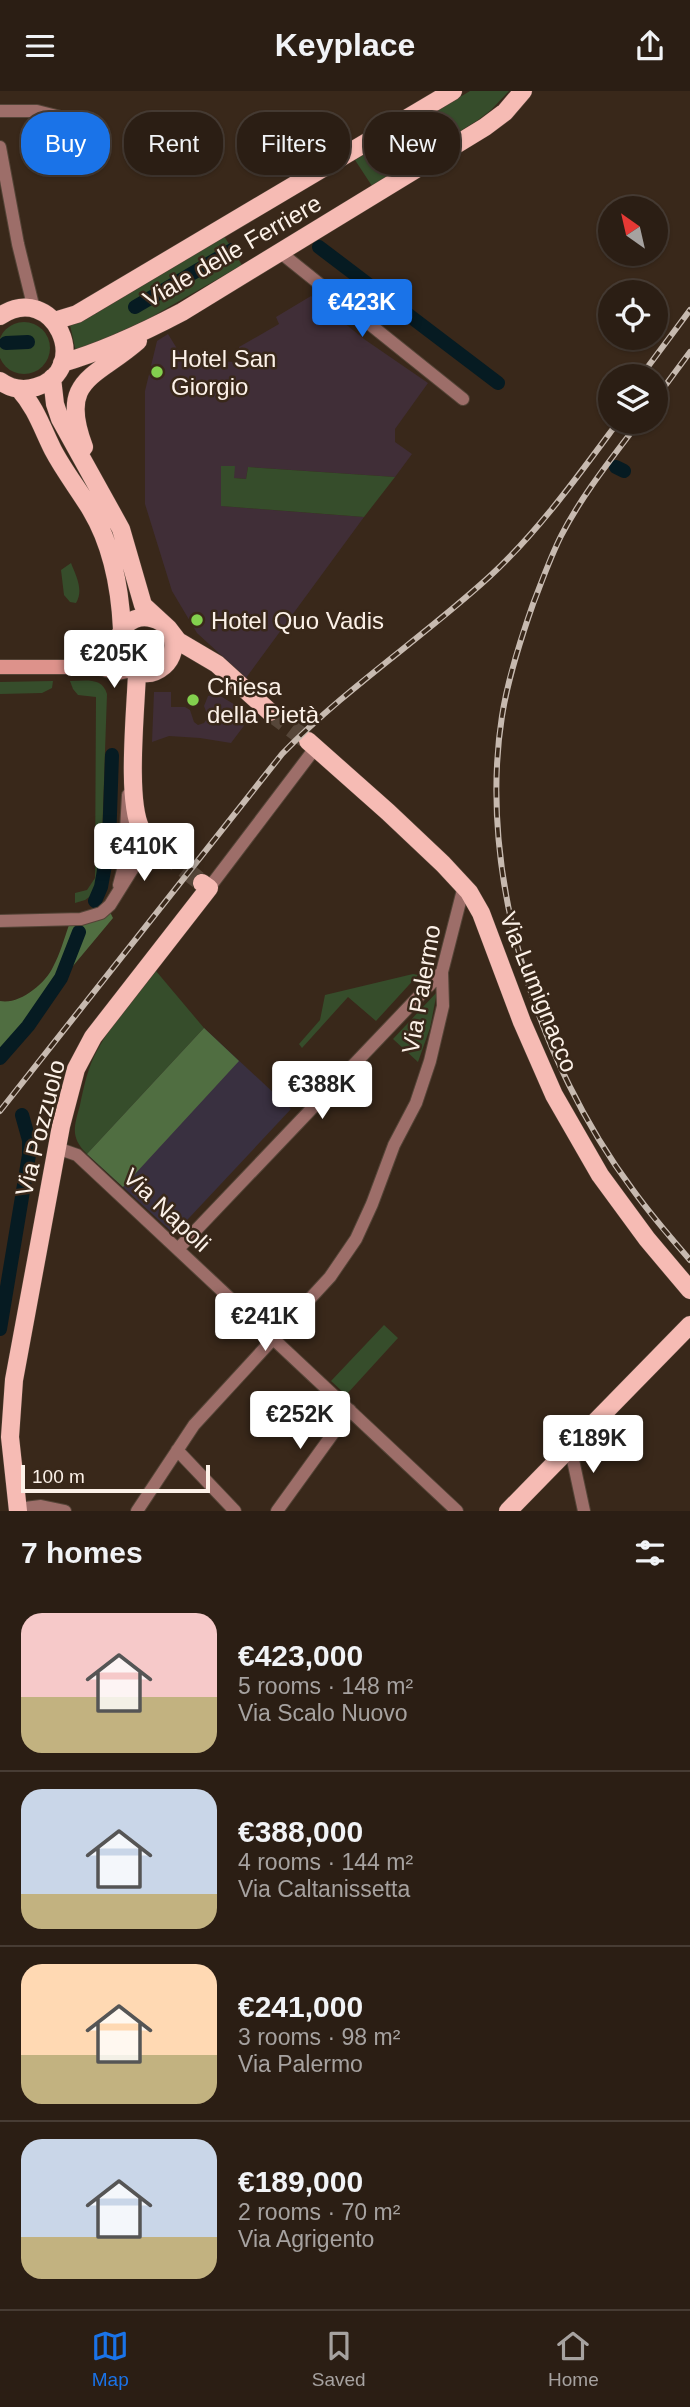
<!DOCTYPE html>
<meta charset="utf-8">
<style>
:root{--surface:#2b1e14;--page:#372b22;--text:#f1f3f6;--muted:#a6a2a0;--line:#473c34;--accent:#1a73e8}
body{margin:0;font-family:Arial,sans-serif;background:var(--page);color:var(--text);height:100vh;display:flex;flex-direction:column;font-size:26px;white-space:nowrap}
*{box-sizing:border-box;margin:0}
p{font-size:23px;color:var(--muted)}
.icon{flex:none;width:38px;height:38px;fill:none;stroke:currentColor;stroke-width:2;stroke-linecap:round;stroke-linejoin:round}
.map{position:relative;height:1420px;overflow:hidden}
.panel{display:flex;flex-direction:column;background:var(--surface);flex:1}
.panel>*{flex:none}
.hud{position:absolute;left:21px;top:21px;width:649px;height:63px;display:flex;gap:14px}
.needle{width:46px;rotate:326deg}
.controls{position:absolute;left:598px;top:105px;display:grid;gap:14px}
.controls a{display:grid;place-items:center;width:70px;height:70px;border-radius:50%;background:var(--surface);box-shadow:0 2px 5px #0004,0 0 0 2px var(--line);font-size:35px}
.scale{position:absolute;left:21px;bottom:18px;width:189px;box-sizing:border-box;padding-left:7px;border:4px solid #fcf1e8;border-top:0;font-size:19px;line-height:24px;white-space:nowrap;color:#fcf1e8;-webkit-text-stroke:5px #39281a;paint-order:stroke}
.price{position:absolute;translate:-50% -60px;padding:0 16px;border-radius:7px;background:#fff;color:#222;font-size:23px;line-height:46px;filter:drop-shadow(0 2px 4px #0008)}
.price::after{content:'';position:absolute;left:50%;top:42px;width:21px;height:16px;margin-left:-10px;background:inherit;clip-path:polygon(0 0,100% 0,50% 100%)}
.price.on{background:var(--accent);color:#fff}
ul{padding:0;list-style:none}
li{display:flex;align-items:center;gap:21px;height:175px;padding:0 21px}
li+li{border-top:2px solid var(--line)}
li span{display:grid;place-items:center;flex:none;width:196px;height:140px;border-radius:21px;color:#555}
li>.icon{margin-inline-start:auto}
span .icon{width:84px;height:84px;fill:#fffc;stroke-width:1}
li b{font-size:30px}
h2{display:flex;justify-content:space-between;align-items:center;height:84px;padding:0 21px;font-size:30px}
.pill{padding:0 24px;border-radius:28px;background:var(--surface);box-shadow:0 2px 5px #0004,0 0 0 2px var(--line);font-size:24px;line-height:63px}
.pill.on{background:var(--accent);color:#fff}
header{display:flex;justify-content:space-between;align-items:center;height:91px;padding:0 21px;background:var(--surface);font-size:32px;font-weight:700}
.dock{display:flex;justify-content:space-around;align-items:center;height:98px;border-top:2px solid var(--line);background:var(--surface);font-size:19px;color:var(--muted)}
.dock a{display:grid;justify-items:center;gap:4px}
.dock .on{color:var(--accent)}
.map>svg:first-child{display:block}
.commercial{fill:#402e37}
.education{fill:#393040}
.green{fill:#364d2b}
.forest{fill:#506e41}
.lines{fill:none;stroke-linecap:round;stroke-linejoin:round}
.canal{stroke:#061b22;stroke-width:14}
.primary-tunnel{stroke:#564639;stroke-width:18;stroke-dasharray:18 9;stroke-linecap:butt}
.street-casing{stroke:#544437;stroke-width:14}
.secondary-casing{stroke:#544437;stroke-width:16}
.primary-casing{stroke:#544437;stroke-width:19}
.street{stroke:#9d6e69;stroke-width:12}
.secondary{stroke:#dd928b;stroke-width:14}
.primary{stroke:#f6bbb4;stroke-width:18}
.rail-casing{stroke:#c7bab0;stroke-width:6}
.rail{stroke:#39281a;stroke-width:3.5;stroke-dasharray:10;stroke-linecap:butt}
.poi-dot{fill:#83d04e;stroke:#39281a;stroke-width:2.5}
.labels{text-anchor:middle;dominant-baseline:central;stroke-width:5;stroke-linejoin:round;paint-order:stroke}
.street-label{font-size:24px;fill:#fcf1e8;stroke:#39281a}
.poi-label{font-size:24px;fill:#fcf1e8;stroke:#39281a;text-anchor:start}
</style>
<header><svg class="icon" aria-label="menu" viewBox="0 0 24 24"><path d="M4 6h16M4 12h16M4 18h16"/></svg>Keyplace<svg class="icon" aria-label="share" viewBox="0 0 24 24"><path d="M12 15V3M7 8l5-5 5 5M5 13v7h14v-7"/></svg></header>
<div class="map">
<svg width="690" height="1420" viewBox="0 0 690 1420">
<rect width="100%" height="100%" fill="#39281a"/>
<path class="commercial" d="M 311,205 L 364,248 L 428,292 L 395,338 L 395,351 L 412,363 L 395,386 L 248,376 L 246,388 L 234,387 L 222,415 L 364,426 L 246,587 L 197,542 L 172,500 L 145,413 L 145,300 L 157,250 L 168,243 L 184,269 L 238,271 L 239,256 L 279,233 L 276,226 Z
M 154,601 L 171,601 L 171,616 L 185,616 L 190,619 L 194,631 L 198,634 L 204,632 L 208,626 L 204,615 L 208,605 L 217,603 L 252,624 L 231,652 L 200,647 L 169,645 L 152,651 Z"/>
<path class="education" d="M 204,937 L 291,1018 L 174,1143 L 87,1063 Z"/>
<path class="green" d="M 470,0 L 509,0 L 491,19 L 478,29 L 372,95 L 355,69 Z
M 224,145 L 242,174 L 148,228 L 76,261 L 70,234 Z
M-2 257a26 26 0 1 1 52 0a26 26 0 1 1-52 0Z
M 221,375 L 235,375 L 234,387 L 246,388 L 248,376 L 395,386 L 364,426 L 221,415 Z
M 71,472 C 76,485 84,499 76,512 L 70,511 L 64,504 L 61,479 Z
M133 554a14 14 0 1 1 28 0a14 14 0 1 1-28 0Z
M 53,590 L 52,597 L 42,602 L 0,603 L 0,591 Z
M 70,590 C 86,590 102,586 107,603 L 101,776 L 92,804 L 85,809 L 75,812 L 75,802 L 87,799 L 95,787 L 96,606 L 78,604 L 73,598 Z
M 156,880 L 204,937 L 87,1063 C 70,1046 74,1036 80,1014 C 84,995 88,975 98,958 C 113,930 136,905 156,880 Z
M 413,883 L 418,884 L 376,930 L 348,906 L 302,957 L 299,953 L 320,929 L 325,904 Z
M 437,901 L 430,937 L 418,971 L 393,948 Z
M 384,1234 L 398,1247 L 346,1304 L 331,1290 Z"/>
<path class="forest" d="M 110,821 L 113,827 C 75,873 36,918 0,965 L 0,910 C 19,914 45,893 53,876 C 60,863 64,848 69,834 L 90,832 Z
M 204,937 L 239,970 L 123,1096 L 87,1063 Z"/>
<g class="lines">
<path class="canal" d="M 319,156 L 498,292
M 135,216 L 232,159
M 6,252 L 28,251
M 616,376 L 624,380
M 95,810 L 101,796 L 109,752 L 112,664
M 0,967 L 28,935 L 61,887 L 79,841
M 0,1238 L 29,1064 L 29,1049 L 22,1024"/>
<path class="primary-tunnel" d="M 270,621 L 308,650
M 163,761 L 202,792"/>
<defs>
<path id="street" d="M 0,20 L 37,20 L 84,32
M 0,56 L 18,153 L 34,218
M 281,162 L 463,308
M 119,794 L 124,775 L 128,704
M 209,797 L 316,656
M 0,830 L 81,828 L 101,822 L 110,814 L 140,766 L 155,755
M 57,1057 L 77,1064 L 457,1420
M 178,1158 L 442,881
M 570,1355 L 584,1420
M 177,1359 L 235,1420
M 17,1418 L 41,1415 L 65,1420
M 137,1420 L 194,1334 L 330,1186 L 356,1148 L 372,1113 L 394,1054 L 416,1012 L 430,970 L 443,915 L 442,881 L 464,795
M 277,1420 L 350,1319"/>
<path id="secondary" d="M 0,576 L 96,576 L 118,582 L 132,579"/>
<path id="primary" d="M 0,225 C 54,189 94,279 36,296 C 23,300 11,298 0,290
M 54,230 L 77,223 L 453,0
M 62,272 C 104,260 144,241 182,221 L 485,36 L 505,21 L 523,0
M 52,287 L 55,313 L 60,328 L 121,438 L 143,514 L 168,537 L 178,550 L 217,573 L 270,621
M 19,298 C 36,317 42,337 53,359 C 64,380 79,399 91,419 C 112,454 120,497 122,538
M 84,356 C 58,287 96,287 138,250
M 161,531 C 120,509 99,572 139,581 C 148,584 157,581 164,575 C 173,567 175,556 172,545
M 137,581 C 136,617 126,709 141,738 C 146,748 155,755 163,761
M 308,650 L 388,721 L 443,773 L 469,801 L 481,822 L 522,931 L 554,1004 L 600,1084 L 647,1148 L 690,1199
M 18,1420 L 10,1346 L 14,1289 L 61,1035 L 76,978 L 93,946 L 209,797 L 202,792
M 508,1420 L 690,1234"/>
</defs>
<use href="#street" class="street-casing"/>
<use href="#secondary" class="secondary-casing"/>
<use href="#primary" class="primary-casing"/>
<use href="#street" class="street"/>
<use href="#secondary" class="secondary"/>
<use href="#primary" class="primary"/>
<defs>
<path id="rail" d="M 641,285 L 690,219
M 656,307 L 690,261
M 639,331 C 612,367 582,404 561,445 C 550,467 542,490 533,513 C 520,550 508,587 502,625 C 477,784 538,972 633,1099 C 651,1124 670,1146 690,1169
M 0,1020 L 282,663 C 346,597 421,548 489,486 C 538,441 578,385 618,331"/>
</defs>
<use href="#rail" class="rail-casing"/>
<use href="#rail" class="rail"/>
</g>
<g class="poi-dot">
<circle cx="157" cy="281" r="7"/>
<circle cx="197" cy="529" r="7"/>
<circle cx="193" cy="609" r="7"/>
</g>
<g class="labels">
<g class="street-label">
<text transform="translate(232 160) rotate(-30)">Viale delle Ferriere</text>
<text transform="translate(421 898) rotate(-80)">Via Palermo</text>
<text transform="translate(539 901) rotate(68)">Via Lumignacco</text>
<text transform="translate(40 1037) rotate(-76)">Via Pozzuolo</text>
<text transform="translate(167 1119) rotate(43)">Via Napoli</text>
</g>
<g class="poi-label">
<text x="171" y="267">Hotel San<tspan x="171" dy="28">Giorgio</tspan></text>
<text x="211" y="529">Hotel Quo Vadis</text>
<text x="207" y="595">Chiesa<tspan x="207" dy="28">della Pietà</tspan></text>
</g>
</g>
</svg>
<div class="controls">
<a><svg class="needle" viewBox="-14 -14 28 28"><path d="M0-13l5 13h-10z" fill="#e53935"/><path d="M0 13l5-13h-10z" fill="#a6a2a0"/></svg></a>
<a><svg class="icon" aria-label="locate" viewBox="0 0 24 24"><circle cx="12" cy="12" r="6"/><path d="M12 2v4M12 18v4M2 12h4M18 12h4"/></svg></a>
<a><svg class="icon" aria-label="layers" viewBox="0 0 24 24"><path d="M12 4l9 5-9 5-9-5zM3 14l9 5 9-5"/></svg></a>
</div>
<div class="scale">100 m</div>
<b class="price on" style="left:362px;top:248px">€423K</b>
<b class="price" style="left:114px;top:599px">€205K</b>
<b class="price" style="left:144px;top:792px">€410K</b>
<b class="price" style="left:322px;top:1030px">€388K</b>
<b class="price" style="left:265px;top:1262px">€241K</b>
<b class="price" style="left:300px;top:1360px">€252K</b>
<b class="price" style="left:593px;top:1384px">€189K</b>
<div class="hud">
<a class="pill on">Buy</a>
<a class="pill">Rent</a>
<a class="pill">Filters</a>
<a class="pill">New</a>
</div>
</div>
<section class="panel">
<h2>7 homes<svg class="icon" aria-label="filters" viewBox="0 0 24 24"><path d="M4 7h16M4 17h16"/><circle cx="9" cy="7" r="2"/><circle cx="15" cy="17" r="2"/></svg></h2>
<ul>
<li><span style="background:linear-gradient(#f6c9c9 60%,#c2b280 0)"><svg class="icon" aria-label="home" viewBox="0 0 24 24"><path d="M3 11l9-7 9 7M6 9v11h12V9"/></svg></span><div><b>€423,000</b><p>5 rooms · 148 m²</p><p>Via Scalo Nuovo</p></div></li>
<li><span style="background:linear-gradient(#c9d6e8 75%,#c2b280 0)"><svg class="icon" aria-label="home" viewBox="0 0 24 24"><path d="M3 11l9-7 9 7M6 9v11h12V9"/></svg></span><div><b>€388,000</b><p>4 rooms · 144 m²</p><p>Via Caltanissetta</p></div></li>
<li><span style="background:linear-gradient(#ffd9b3 65%,#c2b280 0)"><svg class="icon" aria-label="home" viewBox="0 0 24 24"><path d="M3 11l9-7 9 7M6 9v11h12V9"/></svg></span><div><b>€241,000</b><p>3 rooms · 98 m²</p><p>Via Palermo</p></div></li>
<li><span style="background:linear-gradient(#c9d6e8 70%,#c2b280 0)"><svg class="icon" aria-label="home" viewBox="0 0 24 24"><path d="M3 11l9-7 9 7M6 9v11h12V9"/></svg></span><div><b>€189,000</b><p>2 rooms · 70 m²</p><p>Via Agrigento</p></div></li>
</ul>
</section>
<nav class="dock">
<a class="on"><svg class="icon" aria-label="map" viewBox="0 0 24 24"><path d="M3 6l6-2 6 2 6-2v14l-6 2-6-2-6 2zM9 4v14M15 6v14"/></svg>Map</a>
<a><svg class="icon" aria-label="saved" viewBox="0 0 24 24"><path d="M7 4h10v16l-5-4-5 4z"/></svg>Saved</a>
<a><svg class="icon" aria-label="home" viewBox="0 0 24 24"><path d="M3 11l9-7 9 7M6 9v11h12V9"/></svg>Home</a>
</nav>
